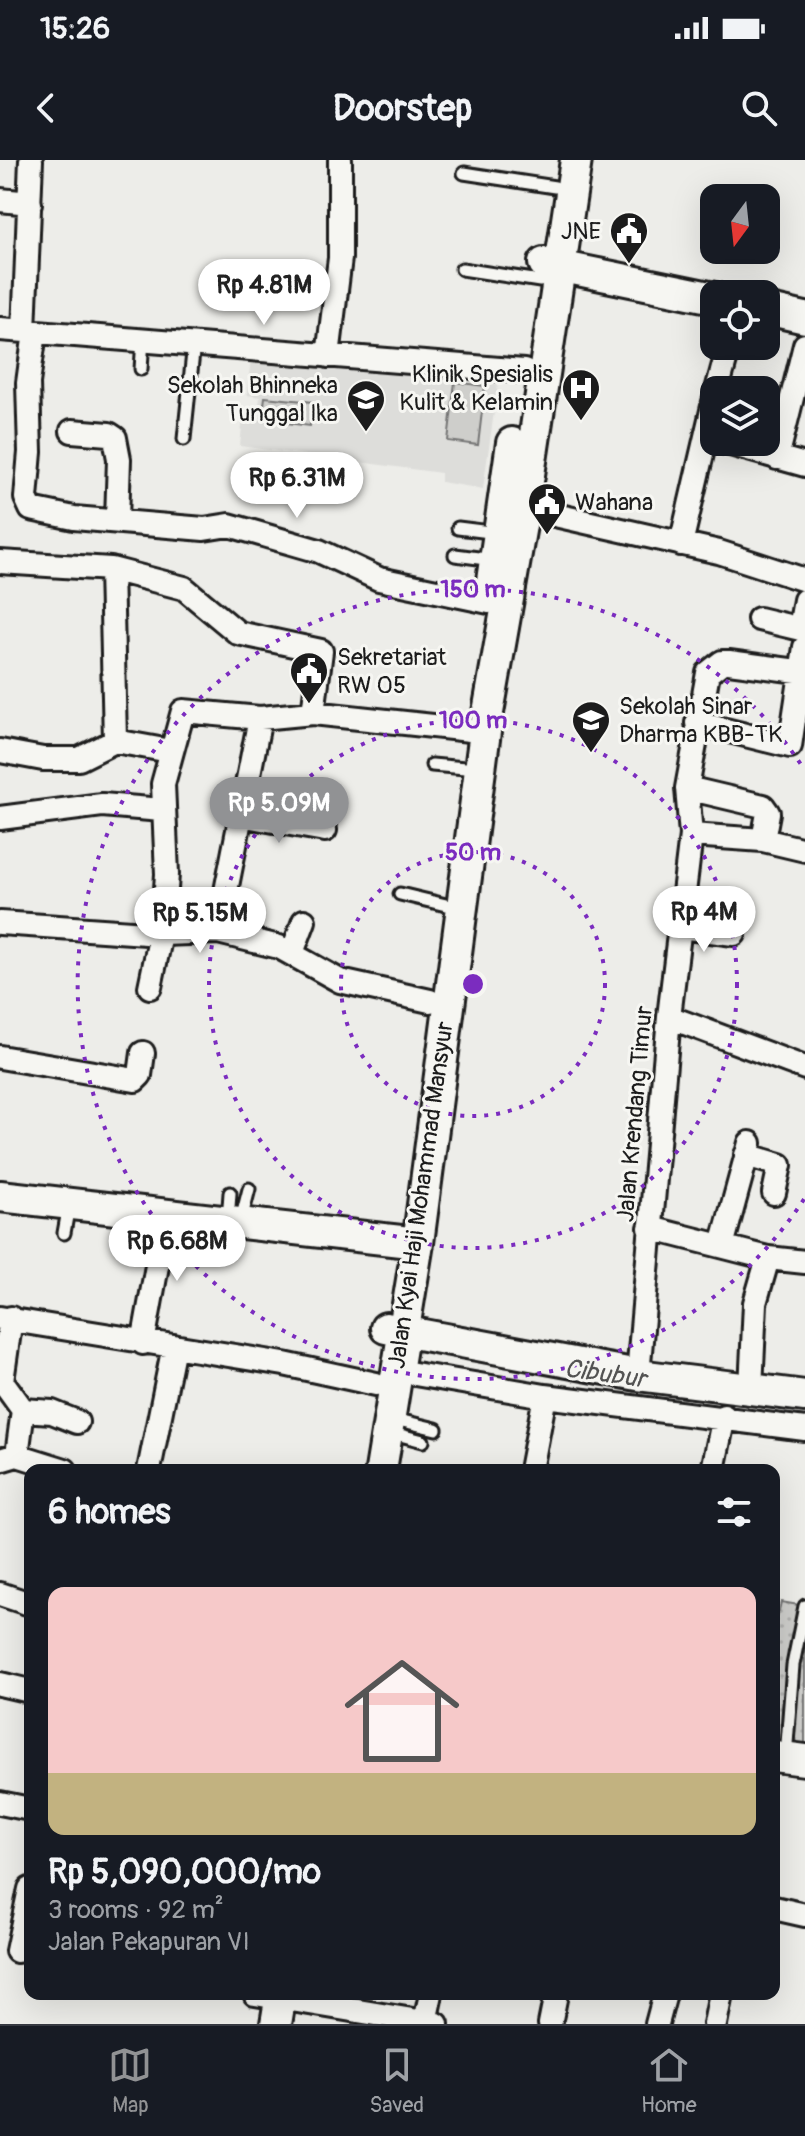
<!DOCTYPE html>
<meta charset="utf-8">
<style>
:root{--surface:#171b24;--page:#242831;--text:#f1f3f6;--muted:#9ea1a6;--line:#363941;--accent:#919294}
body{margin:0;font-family:Pangolin,sans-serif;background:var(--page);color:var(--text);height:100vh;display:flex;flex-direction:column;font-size:30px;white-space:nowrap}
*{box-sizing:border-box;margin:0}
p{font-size:26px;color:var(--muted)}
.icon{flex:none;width:44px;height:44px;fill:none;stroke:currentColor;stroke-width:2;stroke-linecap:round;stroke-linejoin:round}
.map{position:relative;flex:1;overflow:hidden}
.drawer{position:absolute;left:24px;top:1304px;width:756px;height:536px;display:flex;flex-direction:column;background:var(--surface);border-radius:16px;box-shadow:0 8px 32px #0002}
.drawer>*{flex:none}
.needle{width:52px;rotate:195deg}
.fabs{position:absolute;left:700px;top:24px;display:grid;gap:16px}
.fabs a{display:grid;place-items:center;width:80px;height:80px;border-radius:16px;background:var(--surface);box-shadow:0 8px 32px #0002;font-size:40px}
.price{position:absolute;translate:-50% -68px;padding:0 18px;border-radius:28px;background:#fff;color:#222;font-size:26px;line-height:52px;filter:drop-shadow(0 2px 4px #0008)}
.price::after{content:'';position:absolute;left:50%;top:48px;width:24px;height:18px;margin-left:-12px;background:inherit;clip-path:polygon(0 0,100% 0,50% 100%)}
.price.selected{background:var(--accent);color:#fff}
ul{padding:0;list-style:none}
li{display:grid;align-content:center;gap:16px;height:424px;padding:0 24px}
li span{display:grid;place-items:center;height:248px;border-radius:16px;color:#555}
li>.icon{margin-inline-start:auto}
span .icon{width:144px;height:144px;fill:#fffc;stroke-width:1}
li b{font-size:34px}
h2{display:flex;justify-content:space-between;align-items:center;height:96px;padding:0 24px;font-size:34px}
.status{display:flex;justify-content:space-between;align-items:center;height:56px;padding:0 40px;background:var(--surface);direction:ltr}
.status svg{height:22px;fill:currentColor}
header{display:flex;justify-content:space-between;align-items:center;height:104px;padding:0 24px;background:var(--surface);font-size:36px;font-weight:700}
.tabs{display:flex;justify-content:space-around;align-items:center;height:112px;border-top:2px solid var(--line);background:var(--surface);font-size:22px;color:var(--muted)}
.tabs a{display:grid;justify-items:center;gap:4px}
.tabs .selected{color:var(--accent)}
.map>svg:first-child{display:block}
.built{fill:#ddddda}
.grass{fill:url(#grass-dots);stroke:#757574;stroke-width:2}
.garden{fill:#cececb;stroke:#757574;stroke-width:2}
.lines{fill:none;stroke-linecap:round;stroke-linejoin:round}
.lane-casing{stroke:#1c1c1c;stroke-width:17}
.street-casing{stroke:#1c1c1c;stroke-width:28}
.secondary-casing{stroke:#1c1c1c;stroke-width:36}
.lane{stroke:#f6f6f2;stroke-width:11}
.street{stroke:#f6f6f2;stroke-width:22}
.secondary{stroke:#f6f6f2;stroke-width:30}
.ring{fill:none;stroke:#7b2cbf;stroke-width:4;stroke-dasharray:4 8}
.labels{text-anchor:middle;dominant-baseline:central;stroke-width:6;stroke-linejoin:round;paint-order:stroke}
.poi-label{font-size:24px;fill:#1c1c1c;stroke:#f6f6f2;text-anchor:end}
.street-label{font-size:24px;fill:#1c1c1c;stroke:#f6f6f2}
.water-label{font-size:26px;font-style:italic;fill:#535352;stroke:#f6f6f2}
.centre{fill:#7b2cbf;stroke:#f6f6f2;stroke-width:4}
.ring-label{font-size:24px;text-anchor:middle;font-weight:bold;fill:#7b2cbf;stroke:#f6f6f2;stroke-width:6;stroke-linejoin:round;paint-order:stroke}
</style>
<div class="status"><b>15:26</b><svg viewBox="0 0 49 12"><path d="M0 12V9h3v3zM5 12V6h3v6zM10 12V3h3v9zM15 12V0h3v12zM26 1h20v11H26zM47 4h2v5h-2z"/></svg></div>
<header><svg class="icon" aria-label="back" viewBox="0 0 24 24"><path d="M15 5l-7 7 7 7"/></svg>Doorstep<svg class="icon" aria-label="search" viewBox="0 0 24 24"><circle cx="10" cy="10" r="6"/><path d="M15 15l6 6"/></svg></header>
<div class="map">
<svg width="805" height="1864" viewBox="0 0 805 1864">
<defs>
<pattern id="grass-dots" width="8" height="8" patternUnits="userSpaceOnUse" patternTransform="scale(2)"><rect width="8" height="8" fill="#cececb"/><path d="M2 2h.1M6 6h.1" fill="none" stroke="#b0b0ae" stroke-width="1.8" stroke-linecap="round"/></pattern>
</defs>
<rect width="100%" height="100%" fill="#edede9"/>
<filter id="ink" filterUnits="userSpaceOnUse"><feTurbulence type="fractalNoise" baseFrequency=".0125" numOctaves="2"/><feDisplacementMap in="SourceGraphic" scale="16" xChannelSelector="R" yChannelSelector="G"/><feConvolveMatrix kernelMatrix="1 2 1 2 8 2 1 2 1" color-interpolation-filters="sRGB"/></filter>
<g filter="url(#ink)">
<path class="built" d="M 251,197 L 480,216 L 498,224 L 483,329 L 441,322 L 441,313 L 240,286 L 243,257 L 257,259 L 260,237 L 247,235 Z"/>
<path class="grass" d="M 781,1442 L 805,1446 L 805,1600 L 774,1592 L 774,1471 Z"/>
<path class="garden" d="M 455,222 L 485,226 L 478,285 L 448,281 Z
M 265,237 L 313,242 L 310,266 L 262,260 Z"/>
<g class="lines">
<defs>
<path id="lane" d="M 464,13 L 555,27
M 462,109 L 540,121
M 141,209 L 143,179
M 184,279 L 194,183
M 458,368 L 498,373
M 455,395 L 494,400
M 432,605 L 465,608
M 400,734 L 446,745
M 241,1060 L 249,1029
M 228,1061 L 230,1033
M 64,1073 L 69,1045
M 390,1258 L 436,1269
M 389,1272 L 423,1281
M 786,1597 L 793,1505 L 805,1446"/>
<path id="street" d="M 0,40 L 30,43
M 0,169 L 524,211
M 24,171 L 31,0
M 35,172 L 28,223 L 30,292 L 26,338 L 31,349 L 74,358 L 204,369 L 229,365 L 319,391 L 379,419 L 489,442
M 328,196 L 340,98 L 340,0
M 717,230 L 729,186
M 72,271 L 109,274 L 115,278 L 119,299 L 117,360
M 723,282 L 805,305
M 777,298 L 805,185
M 524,348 L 719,392 L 805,420
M 681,384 L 714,242
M 0,402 L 111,409 L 184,428 L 238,473 L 321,491 L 313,553
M 111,409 L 115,581
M 759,459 L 805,470
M 800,468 L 805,440
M 697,563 L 790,586 L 805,487
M 0,591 L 43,599 L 79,599 L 115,581 L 170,591
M 687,628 L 763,646 L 768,653 L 763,680
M 240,655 L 325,670
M 0,658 L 102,645 L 162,650
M 691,675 L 763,680 L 805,690
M 0,763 L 161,774 L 218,772 L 279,787 L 340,821 L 430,841
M 680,767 L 734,774
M 218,772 L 260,558
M 163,774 L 167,714 L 163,624 L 183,551 L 260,558 L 313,553 L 470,570
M 292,793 L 304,761
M 150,827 L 161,774
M 669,857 L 805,908
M 0,897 L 135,920 L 140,915 L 143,893
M 746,995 L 780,1005 L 774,1033
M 650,1068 L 768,1098 L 805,1102
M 722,1086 L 750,983
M 0,1158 L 284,1204 L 376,1224
M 11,1158 L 2,1221 L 23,1250 L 52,1252 L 77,1262
M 143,1183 L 166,1056
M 397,1211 L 545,1236 L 805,1269
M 638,1215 L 669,857 L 691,675 L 687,628 L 708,513 L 722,502 L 729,502 L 805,512
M 751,1229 L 755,1143 L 768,1098
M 17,1295 L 65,1310
M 0,1300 L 17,1295 L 23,1250
M 149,1310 L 174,1186
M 531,1310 L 545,1236
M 713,1310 L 724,1256
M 0,1434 L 30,1444
M 0,1524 L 30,1531
M 0,1643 L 30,1649
M 774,1748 L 805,1755
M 17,1791 L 30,1729
M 255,1834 L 437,1864
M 425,1862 L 431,1834
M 550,1864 L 556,1834
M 657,1864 L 665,1834
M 715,1864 L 721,1834"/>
<path id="secondary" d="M 544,103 L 714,138
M 766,149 L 805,158
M 492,421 L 512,283
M 0,1036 L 401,1081
M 386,1168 L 638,1215 L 805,1236
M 381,1310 L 418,1083 L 486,564 L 524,348 L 576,0
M 774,1596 L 805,1600
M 276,1864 L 281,1834"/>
</defs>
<use href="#lane" class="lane-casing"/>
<use href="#street" class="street-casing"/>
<use href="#secondary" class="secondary-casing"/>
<use href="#lane" class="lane"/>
<use href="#street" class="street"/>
<use href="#secondary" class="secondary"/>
</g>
</g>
<g class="ring">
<circle cx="473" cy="824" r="132"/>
<circle cx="473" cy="824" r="264"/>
<path d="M804 1039A395 395 0 1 1 804 609"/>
</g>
<defs>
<symbol id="civic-pin" viewBox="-11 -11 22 30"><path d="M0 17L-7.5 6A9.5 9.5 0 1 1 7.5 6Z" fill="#1c1c1c" stroke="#f6f6f2"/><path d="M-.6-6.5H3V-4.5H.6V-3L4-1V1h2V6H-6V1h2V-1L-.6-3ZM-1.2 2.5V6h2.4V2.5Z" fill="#fff"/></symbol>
<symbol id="hospital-pin" viewBox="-11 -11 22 30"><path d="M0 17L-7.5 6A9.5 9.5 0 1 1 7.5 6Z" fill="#1c1c1c" stroke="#f6f6f2"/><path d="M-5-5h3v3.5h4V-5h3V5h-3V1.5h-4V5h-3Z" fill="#fff"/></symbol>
<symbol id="school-pin" viewBox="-11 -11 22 30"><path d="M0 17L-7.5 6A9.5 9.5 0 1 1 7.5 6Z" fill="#1c1c1c" stroke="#f6f6f2"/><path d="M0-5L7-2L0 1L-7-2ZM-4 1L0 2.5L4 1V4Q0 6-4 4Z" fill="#fff"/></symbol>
</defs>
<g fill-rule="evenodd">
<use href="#civic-pin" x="607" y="49" width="44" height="60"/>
<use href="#hospital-pin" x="559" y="206" width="44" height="60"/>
<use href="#school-pin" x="344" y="217" width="44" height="60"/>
<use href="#civic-pin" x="525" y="320" width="44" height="60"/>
<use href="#civic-pin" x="287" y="489" width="44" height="60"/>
<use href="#school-pin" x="569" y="538" width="44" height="60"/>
</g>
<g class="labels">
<g class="poi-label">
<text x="601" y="71">JNE</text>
<text x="553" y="214">Klinik Spesialis<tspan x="553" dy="28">Kulit &amp; Kelamin</tspan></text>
<text x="338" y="225">Sekolah Bhinneka<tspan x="338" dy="28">Tunggal Ika</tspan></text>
<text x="575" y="342" text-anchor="start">Wahana</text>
<text x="337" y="497" text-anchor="start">Sekretariat<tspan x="337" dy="28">RW 05</tspan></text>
<text x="619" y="546" text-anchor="start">Sekolah Sinar<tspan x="619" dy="28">Dharma KBB-TK</tspan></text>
</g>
<g class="street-label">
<text transform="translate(635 954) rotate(-85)">Jalan Krendang Timur</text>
<text transform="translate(421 1035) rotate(-82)">Jalan Kyai Haji Mohammad Mansyur</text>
</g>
<g class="water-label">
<text transform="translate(605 1214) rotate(8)">Cibubur</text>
</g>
</g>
<circle cx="473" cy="824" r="12" class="centre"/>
<g class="ring-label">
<text x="473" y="437">150 m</text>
<text x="473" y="568">100 m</text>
<text x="473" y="700">50 m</text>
</g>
</svg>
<div class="fabs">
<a><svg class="needle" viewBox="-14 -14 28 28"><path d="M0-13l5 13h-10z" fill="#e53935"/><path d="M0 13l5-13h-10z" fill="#9ea1a6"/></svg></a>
<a><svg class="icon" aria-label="locate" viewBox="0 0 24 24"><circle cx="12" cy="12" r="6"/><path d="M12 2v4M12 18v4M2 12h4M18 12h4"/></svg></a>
<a><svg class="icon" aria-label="layers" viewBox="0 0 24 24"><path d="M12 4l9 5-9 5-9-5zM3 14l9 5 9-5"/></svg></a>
</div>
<b class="price" style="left:264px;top:167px">Rp 4.81M</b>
<b class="price" style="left:297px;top:360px">Rp 6.31M</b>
<b class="price selected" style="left:279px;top:685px">Rp 5.09M</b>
<b class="price" style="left:704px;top:794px">Rp 4M</b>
<b class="price" style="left:200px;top:795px">Rp 5.15M</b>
<b class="price" style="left:177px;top:1123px">Rp 6.68M</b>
<section class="drawer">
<h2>6 homes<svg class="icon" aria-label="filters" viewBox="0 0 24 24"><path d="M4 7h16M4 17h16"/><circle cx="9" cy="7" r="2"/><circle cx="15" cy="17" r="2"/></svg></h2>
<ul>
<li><span style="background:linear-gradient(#f6c9c9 75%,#c2b280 0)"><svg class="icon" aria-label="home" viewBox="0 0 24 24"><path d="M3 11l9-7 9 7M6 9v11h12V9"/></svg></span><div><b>Rp 5,090,000/mo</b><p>3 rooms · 92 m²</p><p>Jalan Pekapuran VI</p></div></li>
</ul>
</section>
</div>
<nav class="tabs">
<a class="selected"><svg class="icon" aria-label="map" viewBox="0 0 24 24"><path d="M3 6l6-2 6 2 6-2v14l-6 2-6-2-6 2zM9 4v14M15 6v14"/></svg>Map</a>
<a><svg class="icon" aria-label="saved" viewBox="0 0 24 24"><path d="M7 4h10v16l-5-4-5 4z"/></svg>Saved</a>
<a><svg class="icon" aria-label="home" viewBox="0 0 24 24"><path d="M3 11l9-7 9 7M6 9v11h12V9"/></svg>Home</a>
</nav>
